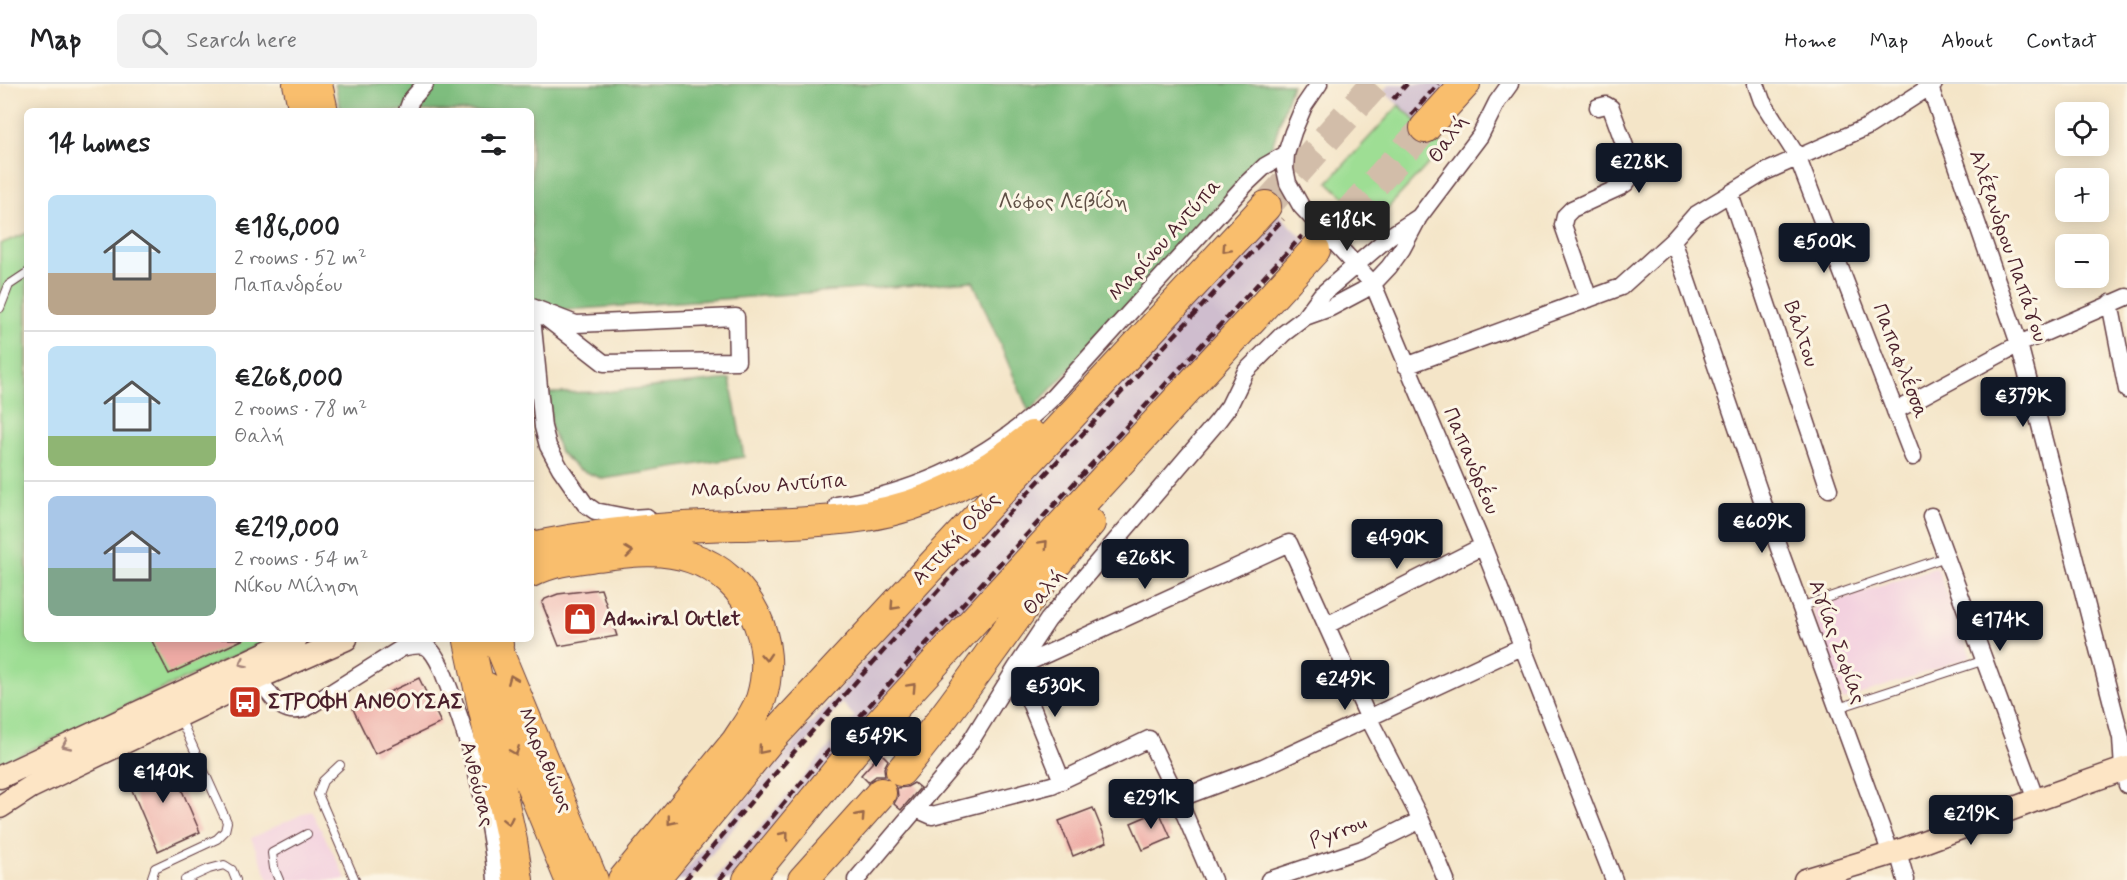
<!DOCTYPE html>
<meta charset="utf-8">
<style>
:root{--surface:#fff;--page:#f2f2f2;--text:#202124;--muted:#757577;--line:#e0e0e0;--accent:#111827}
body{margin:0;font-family:Mynerve,sans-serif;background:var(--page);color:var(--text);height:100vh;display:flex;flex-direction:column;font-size:22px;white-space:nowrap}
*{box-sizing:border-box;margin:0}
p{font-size:20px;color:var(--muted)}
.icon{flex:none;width:33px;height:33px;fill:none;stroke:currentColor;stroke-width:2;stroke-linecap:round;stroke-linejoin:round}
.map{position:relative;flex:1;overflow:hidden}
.sheet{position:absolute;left:24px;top:24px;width:510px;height:534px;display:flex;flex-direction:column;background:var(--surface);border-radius:9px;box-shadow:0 3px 15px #0003}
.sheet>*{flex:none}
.fabs{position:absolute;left:2055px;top:18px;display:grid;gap:12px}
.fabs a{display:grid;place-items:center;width:54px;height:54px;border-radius:9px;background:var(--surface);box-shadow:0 3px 15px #0003;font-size:30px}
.price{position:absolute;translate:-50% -51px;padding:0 14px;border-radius:6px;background:var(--accent);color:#fff;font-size:20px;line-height:39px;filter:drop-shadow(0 2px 3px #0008)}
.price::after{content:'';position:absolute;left:50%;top:36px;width:18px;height:14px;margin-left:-9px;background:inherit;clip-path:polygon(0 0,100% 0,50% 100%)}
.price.selected{background:#222;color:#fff}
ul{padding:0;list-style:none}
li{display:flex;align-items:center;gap:18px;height:150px;padding:0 24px}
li+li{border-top:2px solid var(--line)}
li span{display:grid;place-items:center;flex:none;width:168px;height:120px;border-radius:9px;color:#555}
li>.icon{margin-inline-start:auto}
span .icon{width:72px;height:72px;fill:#fffc;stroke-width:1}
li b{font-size:26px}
h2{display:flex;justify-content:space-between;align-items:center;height:72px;padding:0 24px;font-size:26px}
header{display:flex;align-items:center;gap:36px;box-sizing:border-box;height:84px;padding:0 30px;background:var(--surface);border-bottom:2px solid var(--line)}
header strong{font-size:28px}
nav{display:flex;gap:33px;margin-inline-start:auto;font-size:21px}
.search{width:420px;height:54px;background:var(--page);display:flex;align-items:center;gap:15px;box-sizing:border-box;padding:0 21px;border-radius:9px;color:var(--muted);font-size:22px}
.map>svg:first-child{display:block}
.built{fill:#f3cfdf}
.industrial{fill:#cfbdce}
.green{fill:#9ede94;stroke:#747e60;stroke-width:1.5}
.forest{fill:#7ebd7e;stroke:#646e54;stroke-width:1.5}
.building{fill:#eeaba5}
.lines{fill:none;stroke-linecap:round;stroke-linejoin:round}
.highway-tunnel{stroke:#d2bda9;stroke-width:30;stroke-dasharray:30 15;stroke-linecap:butt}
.lane-casing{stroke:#643d43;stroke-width:10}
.street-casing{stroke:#643d43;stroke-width:19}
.secondary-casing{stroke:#643d43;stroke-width:25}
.primary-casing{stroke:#643d43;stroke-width:28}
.highway-casing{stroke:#643d43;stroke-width:32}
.lane{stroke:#fff;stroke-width:8}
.street{stroke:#fff;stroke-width:16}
.secondary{stroke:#fde5c5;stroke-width:22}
.primary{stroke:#f9be6d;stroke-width:26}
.highway{stroke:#f9be6d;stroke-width:30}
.rail{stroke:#4a1f2b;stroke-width:4.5;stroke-dasharray:9 4.5;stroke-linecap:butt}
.oneway{stroke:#996749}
.oneway2{stroke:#a48278}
.labels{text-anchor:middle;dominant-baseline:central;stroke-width:6;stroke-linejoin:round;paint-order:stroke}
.street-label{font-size:21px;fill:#4a1f2b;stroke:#fcf5e5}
.park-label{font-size:21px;fill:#5f4f45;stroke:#fcf5e5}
.poi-label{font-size:21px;font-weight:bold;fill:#4a1f2b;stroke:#fcf5e5;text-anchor:start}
</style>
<header>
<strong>Map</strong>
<div class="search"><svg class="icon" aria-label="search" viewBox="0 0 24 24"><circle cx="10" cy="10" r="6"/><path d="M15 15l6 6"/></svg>Search here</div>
<nav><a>Home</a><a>Map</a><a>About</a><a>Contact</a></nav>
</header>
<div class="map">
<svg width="2127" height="796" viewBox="0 0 2127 796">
<rect width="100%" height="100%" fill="#fcf5e5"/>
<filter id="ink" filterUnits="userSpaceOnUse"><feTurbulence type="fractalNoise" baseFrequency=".0167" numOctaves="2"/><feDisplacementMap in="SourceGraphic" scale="12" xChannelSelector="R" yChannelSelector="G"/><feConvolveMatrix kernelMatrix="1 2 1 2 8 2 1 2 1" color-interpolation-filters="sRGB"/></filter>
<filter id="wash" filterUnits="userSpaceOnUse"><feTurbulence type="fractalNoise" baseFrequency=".008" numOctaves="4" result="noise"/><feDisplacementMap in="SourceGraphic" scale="24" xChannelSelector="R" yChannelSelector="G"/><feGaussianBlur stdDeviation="1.35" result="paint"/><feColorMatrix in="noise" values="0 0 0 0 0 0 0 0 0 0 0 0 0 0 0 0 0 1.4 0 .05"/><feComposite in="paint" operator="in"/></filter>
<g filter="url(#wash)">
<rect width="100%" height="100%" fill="#f4e5c8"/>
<path class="built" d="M 1937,483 L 1971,573 L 1843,616 L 1812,525 Z
M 311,726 L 347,796 L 269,796 L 251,754 Z"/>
<path class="industrial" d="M 1390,0 L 1451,0 L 1417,38 L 1383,7 Z
M 1277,128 L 1308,159 L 863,641 L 729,796 L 714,796 L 855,633 L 842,619 L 741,735 L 690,796 L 677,796 L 900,535 Z"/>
<path class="green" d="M 1399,21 L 1444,63 L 1373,140 L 1328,98 Z
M 27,149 L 27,555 L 271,555 L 0,680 L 0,160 Z"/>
<path class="forest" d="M 335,0 L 1292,0 L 1273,60 L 1139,213 L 1029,328 L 973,197 L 552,227 L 531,216 L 531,27 L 341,27 Z
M 730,295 L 744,373 L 603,395 L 578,385 L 560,368 L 551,343 L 549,309 L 605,308 Z"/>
<g id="blocks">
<path class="building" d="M 601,505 L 617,552 L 559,562 L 542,519 L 545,515 L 558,510 Z
M 151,555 L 244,555 L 169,590 Z
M 419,594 L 441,639 L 375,670 L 353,625 Z
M 881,669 L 888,676 L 884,684 L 885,692 L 876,692 L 868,698 L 861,691 Z
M 168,674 L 200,748 L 158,767 L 126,692 Z
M 914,699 L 920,704 L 901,726 L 894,720 L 898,712 L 897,704 L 907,703 Z
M 1093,724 L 1107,758 L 1073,772 L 1059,737 Z
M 1159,727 L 1171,754 L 1143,766 L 1131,739 Z"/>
</g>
</g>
<g filter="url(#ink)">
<use href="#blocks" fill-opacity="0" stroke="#643d43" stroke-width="1.5"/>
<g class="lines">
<path class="highway-tunnel" d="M 1266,122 L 1375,0
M 1315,166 L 1425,44"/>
<defs>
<path id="lane" d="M 0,224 L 9,201 L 27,189
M 1800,523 L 1946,473
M 1838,624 L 1985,576
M 340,681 L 323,697 L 318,710 L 355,796
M 153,796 L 152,793 L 155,784 L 217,755 L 225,747 L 227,738 L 179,632
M 185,796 L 209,785 L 224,781 L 232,786 L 236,796
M 279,796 L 274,784 L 272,769 L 307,750"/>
<path id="street" d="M 1319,0 L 1304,22 L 1293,48 L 1286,70 L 1285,85 L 1288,99 L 1301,122 L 1373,200 L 1483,462 L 1614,796
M 1756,0 L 1762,17 L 1797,72 L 1913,373
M 1930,3 L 2019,260 L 2121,654 L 2123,685 L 2127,701
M 407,27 L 411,16 L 425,0
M 1730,110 L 1829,405
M 1673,156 L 1773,448 L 1891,770
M 1589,215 L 1563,141 L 1565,132 L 1572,125 L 1620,103 L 1626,99 L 1631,92 L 1633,84 L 1611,24 L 1606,21 L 1598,23
M 2110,219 L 2127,306
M 531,223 L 543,343 L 548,362 L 560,384 L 585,420 L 595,427 L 631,434 L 647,433
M 532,223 L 576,240 L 736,233 L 737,277 L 604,279 Z
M 1305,233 L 1330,224 L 1362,207 L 1373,200 L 1389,183 L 1402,165 L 1419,133 L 1480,52 L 1497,18 L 1510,0
M 1406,282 L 1621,203 L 1673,156 L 1695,131 L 1765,88 L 1867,43 L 1934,0
M 1895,327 L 2019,260 L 2127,213
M 837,421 C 920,408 993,372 1053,313 L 1246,100 L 1265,82 L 1286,70
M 1931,432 L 2036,716
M 1327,541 L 1483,462
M 258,594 C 271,612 282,635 308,623 L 402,564 C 426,558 430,561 441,583 C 467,648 491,727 496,796
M 1062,697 L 1016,584 L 1289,459 L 1369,635 L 1421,736 L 1446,796
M 1178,715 L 1263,683 L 1523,562
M 916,725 L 932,732 L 1052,701 L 1149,655 L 1178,715 L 1213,796
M 1898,768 L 1906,796
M 856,796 L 964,668 L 1016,584 L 1048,536 L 1217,338 L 1229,322 L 1246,287 L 1283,250 L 1304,234 L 1321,211 L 1390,152 L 1419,133
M 1269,796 L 1362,765 L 1421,736"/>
<path id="secondary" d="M 0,693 L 296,555
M 0,723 L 31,703 L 258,594 L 346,555
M 1805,796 L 1891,770 L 2036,716 L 2127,684"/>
<path id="primary" d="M 296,0 L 302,27
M 319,0 L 325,27
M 495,555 L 595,796
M 488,602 L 568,796"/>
<path id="highway" d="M 1425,44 L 1465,0
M 531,463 C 581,453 633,446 684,443 C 744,440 806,441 866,432 C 928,422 984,392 1032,352
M 531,488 C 552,477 574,475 597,472 C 629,468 661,463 692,474 C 749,493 779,558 761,615 C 755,631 745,644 736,658 L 623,796
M 497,555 L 498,561
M 469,557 L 512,757 L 518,796
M 901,687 C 968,608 1021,518 1090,439
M 654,796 L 767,659 L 1266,122
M 748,796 L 853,668 L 1315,166
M 803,796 L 881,709"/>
</defs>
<use href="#lane" class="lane-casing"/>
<use href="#street" class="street-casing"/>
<use href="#secondary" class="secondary-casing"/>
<use href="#primary" class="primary-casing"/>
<use href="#highway" class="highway-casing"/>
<use href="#lane" class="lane"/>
<use href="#street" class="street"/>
<use href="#secondary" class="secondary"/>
<use href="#primary" class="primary"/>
<use href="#highway" class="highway"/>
<path class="rail" d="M 1393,15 L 1407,0
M 1411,31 L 1438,0
M 685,796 C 875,567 1081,353 1283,135
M 719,796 L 823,673 L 889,600 L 1302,152"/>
</g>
<defs><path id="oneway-chevron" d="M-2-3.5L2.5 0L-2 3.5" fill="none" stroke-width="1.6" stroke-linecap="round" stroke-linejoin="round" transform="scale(1.5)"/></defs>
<g class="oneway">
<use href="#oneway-chevron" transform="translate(1226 165) rotate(133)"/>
<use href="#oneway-chevron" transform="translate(1044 460) rotate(-47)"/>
<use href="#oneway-chevron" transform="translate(629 468) rotate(-7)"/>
<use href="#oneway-chevron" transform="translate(894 522) rotate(133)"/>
<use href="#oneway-chevron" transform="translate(766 573) rotate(86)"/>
<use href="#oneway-chevron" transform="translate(512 595) rotate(-112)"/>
<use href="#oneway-chevron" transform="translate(912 603) rotate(-47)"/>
<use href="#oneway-chevron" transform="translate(762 666) rotate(130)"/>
<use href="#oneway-chevron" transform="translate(515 667) rotate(68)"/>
<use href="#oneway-chevron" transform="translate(861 732) rotate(-48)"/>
<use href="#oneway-chevron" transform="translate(508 737) rotate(78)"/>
<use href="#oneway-chevron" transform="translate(671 737) rotate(129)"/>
<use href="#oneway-chevron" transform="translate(785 751) rotate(-51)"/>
</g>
<g class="oneway2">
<use href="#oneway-chevron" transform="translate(243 579) rotate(155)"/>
<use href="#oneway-chevron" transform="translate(66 661) rotate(155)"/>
</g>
</g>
<defs>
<symbol id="shop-square" viewBox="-11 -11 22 22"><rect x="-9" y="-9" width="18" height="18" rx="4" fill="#c8321e" stroke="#fcf5e5"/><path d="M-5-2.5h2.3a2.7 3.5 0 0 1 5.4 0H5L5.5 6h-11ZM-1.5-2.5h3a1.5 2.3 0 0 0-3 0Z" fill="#fff"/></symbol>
<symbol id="bus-square" viewBox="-11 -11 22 22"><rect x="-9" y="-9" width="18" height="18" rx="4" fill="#c8321e" stroke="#fcf5e5"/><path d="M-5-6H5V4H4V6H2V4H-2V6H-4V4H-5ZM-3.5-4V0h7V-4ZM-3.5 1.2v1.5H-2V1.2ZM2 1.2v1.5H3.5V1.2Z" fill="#fff"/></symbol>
</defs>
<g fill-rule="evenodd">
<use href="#shop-square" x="561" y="516" width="38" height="38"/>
<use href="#bus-square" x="226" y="599" width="38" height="38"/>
</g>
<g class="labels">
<g class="street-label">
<text transform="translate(1448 55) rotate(-56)">Θαλή</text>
<text transform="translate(1165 156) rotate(-48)">Μαρίνου Αντύπα</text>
<text transform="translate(2008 162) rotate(71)">Αλέξανδρου Παπάγου</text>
<text transform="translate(1801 250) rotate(71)">Βάλτου</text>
<text transform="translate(1900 277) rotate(69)">Παπαφλέσσα</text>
<text transform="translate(1471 377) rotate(67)">Παπανδρέου</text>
<text transform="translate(769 402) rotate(-4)">Μαρίνου Αντύπα</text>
<text transform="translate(956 455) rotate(-47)">Αττική Οδός</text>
<text transform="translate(1044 508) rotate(-51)">Θαλή</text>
<text transform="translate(1837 558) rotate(70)">Αγίας Σοφίας</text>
<text transform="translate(545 676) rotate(67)">Μαραθώνος</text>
<text transform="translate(477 700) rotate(76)">Ανθούσας</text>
<text transform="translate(1338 748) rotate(-21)">Pyrrou</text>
</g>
<g class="park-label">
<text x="1063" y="118">Λόφος Λεβίδη</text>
</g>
<g class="poi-label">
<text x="603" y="535">Admiral Outlet</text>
<text x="268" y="618">ΣΤΡΟΦΗ ΑΝΘΟΥΣΑΣ</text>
</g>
</g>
</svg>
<div class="fabs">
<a><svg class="icon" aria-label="locate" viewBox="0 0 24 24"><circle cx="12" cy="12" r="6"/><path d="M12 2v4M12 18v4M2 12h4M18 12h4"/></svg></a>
<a>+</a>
<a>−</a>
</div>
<b class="price" style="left:1639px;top:110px">€228K</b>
<b class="price selected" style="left:1347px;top:168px">€186K</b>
<b class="price" style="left:1824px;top:190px">€500K</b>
<b class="price" style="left:2023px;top:344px">€379K</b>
<b class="price" style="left:1762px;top:470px">€609K</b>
<b class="price" style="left:1397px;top:486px">€490K</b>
<b class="price" style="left:1145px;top:506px">€268K</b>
<b class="price" style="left:2000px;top:568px">€174K</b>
<b class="price" style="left:1345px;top:627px">€249K</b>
<b class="price" style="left:1055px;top:634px">€530K</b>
<b class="price" style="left:876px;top:684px">€549K</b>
<b class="price" style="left:163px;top:720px">€140K</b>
<b class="price" style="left:1151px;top:746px">€291K</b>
<b class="price" style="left:1971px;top:762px">€219K</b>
<section class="sheet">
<h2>14 homes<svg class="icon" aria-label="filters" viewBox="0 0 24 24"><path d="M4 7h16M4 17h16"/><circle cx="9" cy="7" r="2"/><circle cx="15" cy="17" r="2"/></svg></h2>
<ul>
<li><span style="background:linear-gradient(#bfe0f5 65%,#b9a48a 0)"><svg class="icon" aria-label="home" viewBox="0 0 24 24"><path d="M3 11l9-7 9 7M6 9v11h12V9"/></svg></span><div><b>€186,000</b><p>2 rooms · 52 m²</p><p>Παπανδρέου</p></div></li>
<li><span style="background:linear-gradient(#bfe0f5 75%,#8fb573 0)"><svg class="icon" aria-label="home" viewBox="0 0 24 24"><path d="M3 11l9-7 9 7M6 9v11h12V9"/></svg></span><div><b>€268,000</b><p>2 rooms · 78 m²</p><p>Θαλή</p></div></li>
<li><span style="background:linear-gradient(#a9c7e8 60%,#7fa58c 0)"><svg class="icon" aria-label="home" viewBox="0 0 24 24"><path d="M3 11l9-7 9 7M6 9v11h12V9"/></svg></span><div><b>€219,000</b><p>2 rooms · 54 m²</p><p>Νίκου Μίληση</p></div></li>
</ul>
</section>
</div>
